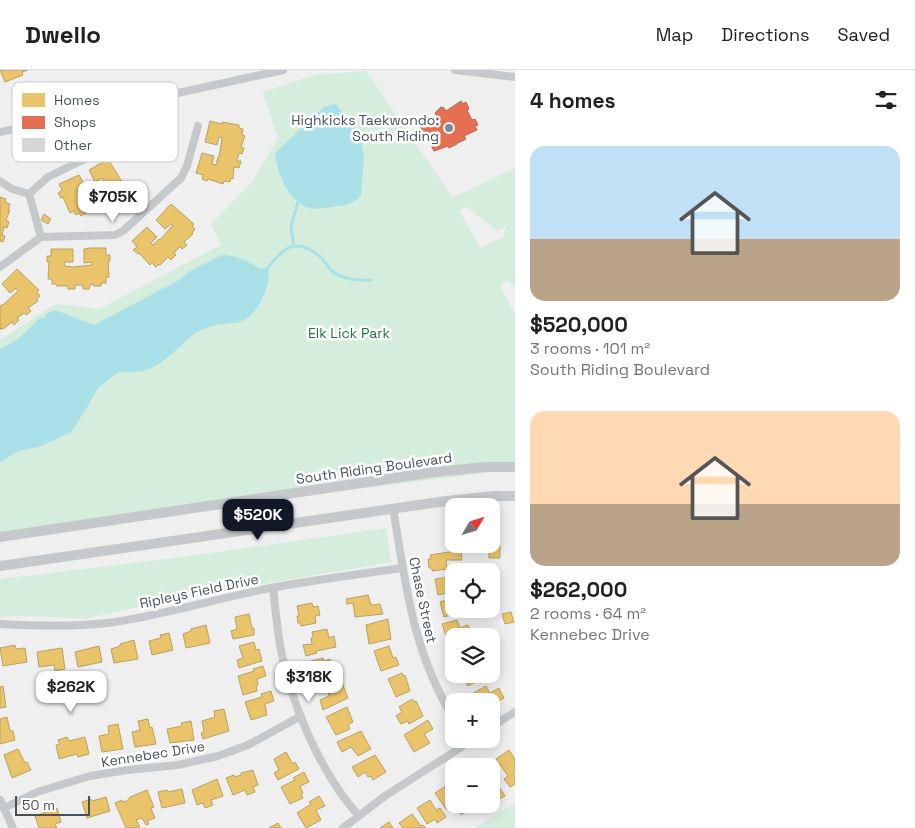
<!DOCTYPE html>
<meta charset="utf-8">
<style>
:root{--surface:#fff;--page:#f6f6f6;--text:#202124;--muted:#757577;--line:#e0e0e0;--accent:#111827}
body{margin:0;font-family:"Space Grotesk",sans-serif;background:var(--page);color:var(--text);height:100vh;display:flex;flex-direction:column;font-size:19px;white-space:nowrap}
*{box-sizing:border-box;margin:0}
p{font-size:16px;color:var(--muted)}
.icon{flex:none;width:28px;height:28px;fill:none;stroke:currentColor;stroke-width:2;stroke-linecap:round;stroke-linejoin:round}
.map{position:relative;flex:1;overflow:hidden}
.panel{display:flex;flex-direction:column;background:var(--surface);width:400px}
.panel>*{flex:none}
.needle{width:32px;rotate:52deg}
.tools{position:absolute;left:445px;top:428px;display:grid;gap:10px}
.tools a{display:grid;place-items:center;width:55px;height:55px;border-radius:10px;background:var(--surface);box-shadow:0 2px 12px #0003;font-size:25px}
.scale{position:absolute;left:15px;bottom:12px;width:75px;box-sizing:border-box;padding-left:5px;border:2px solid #47525a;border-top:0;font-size:14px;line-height:18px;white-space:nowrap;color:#47525a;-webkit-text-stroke:4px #fff;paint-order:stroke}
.price{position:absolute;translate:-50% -42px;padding:0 11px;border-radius:10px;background:#fff;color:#222;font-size:16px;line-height:32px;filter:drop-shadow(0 1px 2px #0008)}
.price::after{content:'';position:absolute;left:50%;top:30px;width:15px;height:11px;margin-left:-8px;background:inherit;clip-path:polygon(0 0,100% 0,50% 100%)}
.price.selected{background:var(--accent);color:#fff}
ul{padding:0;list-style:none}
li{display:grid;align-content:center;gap:10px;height:265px;padding:0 15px}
li span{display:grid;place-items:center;height:155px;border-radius:15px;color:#555}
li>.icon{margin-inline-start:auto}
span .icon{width:90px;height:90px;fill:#fffc;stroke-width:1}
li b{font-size:21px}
h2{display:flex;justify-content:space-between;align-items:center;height:60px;padding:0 15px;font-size:21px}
header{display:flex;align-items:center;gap:30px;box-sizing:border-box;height:70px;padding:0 25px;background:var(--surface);border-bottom:1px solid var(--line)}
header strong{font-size:24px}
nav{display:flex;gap:28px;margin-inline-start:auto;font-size:18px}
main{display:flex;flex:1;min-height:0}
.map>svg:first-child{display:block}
.green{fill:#d4eddc;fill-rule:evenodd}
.water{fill:#aae1e9}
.homes{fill:#e9c46a;stroke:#b8a265}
.shops{fill:#e76f51;stroke:#b76654}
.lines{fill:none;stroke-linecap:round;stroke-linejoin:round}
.stream{stroke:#aae1e9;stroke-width:3}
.building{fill:#d5d6d7;stroke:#e0e1e2}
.minor{stroke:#c6c9cb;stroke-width:8}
.tertiary{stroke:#c6c9cb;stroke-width:10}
.poi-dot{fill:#82898e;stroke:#fff;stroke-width:2}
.labels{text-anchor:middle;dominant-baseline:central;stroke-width:5;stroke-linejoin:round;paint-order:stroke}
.poi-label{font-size:14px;fill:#47525a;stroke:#fff;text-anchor:end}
.park-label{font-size:14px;fill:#1b7742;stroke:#fff}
.street-label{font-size:14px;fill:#47525a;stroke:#fff}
.key{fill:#fff;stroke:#c8cbce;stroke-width:1}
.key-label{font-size:14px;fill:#47525a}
</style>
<header>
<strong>Dwello</strong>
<nav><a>Map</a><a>Directions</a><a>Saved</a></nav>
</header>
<main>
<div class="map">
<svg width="515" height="758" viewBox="0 0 515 758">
<rect width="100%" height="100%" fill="#efefef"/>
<path class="green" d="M 366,1 L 453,128 L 515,98 L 515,217 L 508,211 L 500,216 L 515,244 L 515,399 L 0,464 L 0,270 L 55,234 L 99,239 L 221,175 L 211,154 L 252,112 L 278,69 L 263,22 L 314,5 ZM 467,137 L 497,161 L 506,156 L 503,167 L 480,178 L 459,140 Z
M 386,458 L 391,492 L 161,532 L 84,549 L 37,546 L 0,547 L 0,509 L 174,488 Z
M 515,733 L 515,758 L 475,758 Z"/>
<path class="water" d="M 336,34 L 360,65 L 364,87 L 361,126 C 351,135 345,135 332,137 C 325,138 315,140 309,138 C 288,131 277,103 275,83 L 325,36 Z
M 222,185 C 237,185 248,192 261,199 L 269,196 C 270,216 261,241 242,251 C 237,254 229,253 223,254 C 215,255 204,258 197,262 C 192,265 187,270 183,274 C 158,295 153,304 119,302 L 98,318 L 88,336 L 71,362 L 39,377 L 19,381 L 0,392 L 0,279 L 18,269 L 41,247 L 44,249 L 46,244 L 55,240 L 94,255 L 179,210 L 190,201 Z"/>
<path class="homes" d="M 0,0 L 28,0 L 22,2 L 23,5 L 5,12 Z
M 210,51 L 222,54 L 222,52 L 239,55 L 239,58 L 243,59 L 242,65 L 245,66 L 241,77 L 244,78 L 242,84 L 239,83 L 237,91 L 241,91 L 239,98 L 234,97 L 233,109 L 231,108 L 230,112 L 224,111 L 223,114 L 208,109 L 207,111 L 202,109 L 203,105 L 196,103 L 202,83 L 214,86 L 212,94 L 216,95 L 218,87 L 219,87 L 222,68 L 219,67 L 217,75 L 205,72 Z
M 108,89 L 124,115 L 122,116 L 124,120 L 119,123 L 120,125 L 110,130 L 111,133 L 105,136 L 104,133 L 97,137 L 98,139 L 92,142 L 91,140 L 81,146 L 79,143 L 76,145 L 73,141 L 70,143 L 63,127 L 61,128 L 58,123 L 62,120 L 59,114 L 79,105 L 85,116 L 77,121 L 79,124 L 86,121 L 104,111 L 102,108 L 95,112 L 89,100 Z
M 0,127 L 6,129 L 5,132 L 10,134 L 8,140 L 10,140 L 6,150 L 9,152 L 7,158 L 4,157 L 2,165 L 5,166 L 3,172 L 0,171 Z
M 171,134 L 194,154 L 192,156 L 195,159 L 192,163 L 193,164 L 184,172 L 187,175 L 182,179 L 180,177 L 174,183 L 176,185 L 171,190 L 168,187 L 160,195 L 159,194 L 156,197 L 152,193 L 150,195 L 139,183 L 138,184 L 133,180 L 137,177 L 132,171 L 147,157 L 157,167 L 151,173 L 153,175 L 159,169 L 160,170 L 173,155 L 171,154 L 165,159 L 156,150 Z
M 44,144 L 51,149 L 48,154 L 41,150 Z
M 90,178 L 106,178 L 106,185 L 110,185 L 110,191 L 108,191 L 109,207 L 106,207 L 106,213 L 101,213 L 101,216 L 94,216 L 93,214 L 91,214 L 89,219 L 83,219 L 83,215 L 75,215 L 75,219 L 68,219 L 68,216 L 57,216 L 56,214 L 52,214 L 52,209 L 48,209 L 49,192 L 47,192 L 47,186 L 51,186 L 51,179 L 73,179 L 73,192 L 64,192 L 65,196 L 73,197 L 92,195 L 92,192 L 84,193 L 84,179 Z
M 17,199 L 39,220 L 37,222 L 40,226 L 36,230 L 38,231 L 28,238 L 31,241 L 26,245 L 24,243 L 17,248 L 19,250 L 14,255 L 12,252 L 3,259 L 2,258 L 0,260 L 0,236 L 4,234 L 18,221 L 16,218 L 10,223 L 2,214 Z
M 500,475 L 500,488 L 489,488 L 489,476 Z
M 461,480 L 462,490 L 446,490 L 447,499 L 432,501 L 432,498 L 429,498 L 428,489 L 431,489 L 430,485 Z
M 454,503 L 454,513 L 451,514 L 452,522 L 438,525 L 435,509 L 449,507 L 449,504 Z
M 368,525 L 371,535 L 380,534 L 383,544 L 355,547 L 353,533 L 347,534 L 346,529 Z
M 454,528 L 454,539 L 457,539 L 458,543 L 444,547 L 440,532 Z
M 312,533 L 313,537 L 318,536 L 320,545 L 315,546 L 316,553 L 301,556 L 300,553 L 298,553 L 297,546 L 299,546 L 297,536 Z
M 511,542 L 514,552 L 505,554 L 502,544 Z
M 249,544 L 252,558 L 254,558 L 254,565 L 233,569 L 231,561 L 237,559 L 235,547 Z
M 388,549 L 391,569 L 369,574 L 366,555 Z
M 457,550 L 460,558 L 468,555 L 472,565 L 461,566 L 461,565 L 447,569 L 442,554 Z
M 206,555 L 210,573 L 186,578 L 183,564 L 191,561 L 191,559 Z
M 327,559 L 329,568 L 334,566 L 336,577 L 316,581 L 317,583 L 306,586 L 303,575 L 312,574 L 311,568 L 313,567 L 312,562 Z
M 169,563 L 173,580 L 152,585 L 149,571 L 161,568 L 160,565 Z
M 134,570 L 138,589 L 114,593 L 111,579 L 120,576 L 120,574 Z
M 254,572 L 256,580 L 259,579 L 262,591 L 239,598 L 237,590 L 243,588 L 239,576 Z
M 15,575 L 16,579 L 25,578 L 27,592 L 3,596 L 0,578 Z
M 99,576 L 102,592 L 78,597 L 75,582 Z
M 389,576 L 393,588 L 396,587 L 399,595 L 381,601 L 374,581 Z
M 62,578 L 65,599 L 55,601 L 54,595 L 39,597 L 37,582 Z
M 323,588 L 324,591 L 330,589 L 333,598 L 327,600 L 329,606 L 312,612 L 308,592 Z
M 263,596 L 266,606 L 257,609 L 258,615 L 256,616 L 257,621 L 243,625 L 238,606 L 254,601 L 253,599 Z
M 402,603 L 403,606 L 405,605 L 410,621 L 396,627 L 388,609 Z
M 461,604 L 490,604 L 492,607 L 483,612 L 481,609 L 468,616 Z
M 341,610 L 348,628 L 323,640 L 320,630 L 329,626 L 326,615 Z
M 3,616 L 6,637 L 0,638 L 0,617 Z
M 486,616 L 490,623 L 499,618 L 504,628 L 495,633 L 493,630 L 490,631 L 473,631 L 470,625 Z
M 271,621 L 274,631 L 265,634 L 267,645 L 251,650 L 245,632 L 262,627 L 261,624 Z
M 412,629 L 414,632 L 416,631 L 423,646 L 409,654 L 408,651 L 401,654 L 396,646 L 402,642 L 399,637 Z
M 347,637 L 353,652 L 348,655 L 350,659 L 336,665 L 326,647 Z
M 224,639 L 229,661 L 203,669 L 201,663 L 204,662 L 202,651 L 215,647 L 214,641 Z
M 7,647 L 10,661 L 13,661 L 15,670 L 0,674 L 0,649 Z
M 148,649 L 150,658 L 152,657 L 156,674 L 135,677 L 132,662 L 140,660 L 138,651 Z
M 428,650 L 433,659 L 424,664 L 430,673 L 414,682 L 404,665 Z
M 191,651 L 194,670 L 170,673 L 167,659 L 182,656 L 181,653 Z
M 118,654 L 123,679 L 102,682 L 99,666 L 109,664 L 108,656 Z
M 361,661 L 371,679 L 358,686 L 351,677 L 342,682 L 337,672 Z
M 67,667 L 69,671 L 85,667 L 89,684 L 78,687 L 77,684 L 59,689 L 56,675 L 60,674 L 58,670 Z
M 18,679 L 25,693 L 27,692 L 31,700 L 12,708 L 4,685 Z
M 509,680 L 515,689 L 515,702 L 513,703 L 515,706 L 515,714 L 510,717 L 504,709 L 508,706 L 496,689 Z
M 286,682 L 293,694 L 295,692 L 299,699 L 278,710 L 274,703 L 279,700 L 274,689 Z
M 375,685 L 386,702 L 373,710 L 371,706 L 368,707 L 365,702 L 358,707 L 352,697 Z
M 488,689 L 498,705 L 493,708 L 494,710 L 492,711 L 494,713 L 491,715 L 491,696 L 476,696 Z
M 253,700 L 258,715 L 253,717 L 255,722 L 247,725 L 245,720 L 233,725 L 226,708 L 234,705 L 235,707 L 241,705 L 241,703 Z
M 304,702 L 309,712 L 300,716 L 303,723 L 301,724 L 303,728 L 290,734 L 281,717 L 295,710 L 293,708 Z
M 217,709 L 223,726 L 211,730 L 213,735 L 205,738 L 203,733 L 197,735 L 192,720 Z
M 449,714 L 454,721 L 454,734 L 465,734 L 469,740 L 461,745 L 454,735 L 446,739 L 435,723 Z
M 500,718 L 505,726 L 496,731 L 491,723 Z
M 182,719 L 185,733 L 162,738 L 158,722 L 167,720 L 168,722 Z
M 147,720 L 154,737 L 151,738 L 155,748 L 147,751 L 149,754 L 146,755 L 142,748 L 136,750 L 140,757 L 126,758 L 115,733 L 122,730 L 123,732 L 127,731 L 130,727 Z
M 319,726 L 325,736 L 316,740 L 321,750 L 306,758 L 297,743 L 311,734 L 309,732 Z
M 106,727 L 110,741 L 87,748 L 82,732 L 91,729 L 92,731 Z
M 430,730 L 436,740 L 440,738 L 446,747 L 437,753 L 435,749 L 427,754 L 417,738 Z
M 57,738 L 61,752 L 55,754 L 57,758 L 39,758 L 35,746 Z
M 412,744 L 421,756 L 423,755 L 426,758 L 403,758 L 399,753 Z
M 389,752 L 393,758 L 380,758 Z
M 278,753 L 281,758 L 269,758 Z"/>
<path class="shops" d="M 461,31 L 463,34 L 466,32 L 469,39 L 467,40 L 472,50 L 475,49 L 478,55 L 475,56 L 477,60 L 464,66 L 466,69 L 458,73 L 456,72 L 457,74 L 449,78 L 448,76 L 434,81 L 419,54 L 437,46 L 435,43 L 441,37 L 444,38 L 446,41 Z"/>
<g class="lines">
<path class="stream" d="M 294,176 L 291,156 L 298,132
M 269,196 C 284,178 295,167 318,185 C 324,189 327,197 333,202 C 343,209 360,211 371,210"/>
</g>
<path class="building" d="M 73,640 L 74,645 L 69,646 L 67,641 Z"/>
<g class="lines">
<path class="minor" d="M 455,0 L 515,7
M 0,62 L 283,0
M 0,111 L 12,119 L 29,124 L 41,167
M 29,124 L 48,107 L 101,81
M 0,197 L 41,167 L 115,165 L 123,161 L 181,108 L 187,96 L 198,56
M 393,438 C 406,515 412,581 454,649
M 273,518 C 275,537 277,556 280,575 C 290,632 320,702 358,745
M 0,554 C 36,556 71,557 107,553 C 162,546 216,528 271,518 C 314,510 359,504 403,498
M 491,657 L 515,642
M 0,730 L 13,758
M 4,738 L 37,722 L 90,706 L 127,700 L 178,695 L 218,686 L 248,675 L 301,646
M 343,758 L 385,726 L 474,669"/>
<path class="tertiary" d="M 0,467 L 435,402 L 486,397 L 515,397
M 0,496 L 439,432 L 493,426 L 515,426"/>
</g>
<circle class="poi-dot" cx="449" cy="58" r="5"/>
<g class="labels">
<g class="poi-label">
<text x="439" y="50">Highkicks Taekwondo:<tspan x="439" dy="16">South Riding</tspan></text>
</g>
<g class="park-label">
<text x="349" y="263">Elk Lick Park</text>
</g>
<g class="street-label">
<text transform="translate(374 398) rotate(-8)">South Riding Boulevard</text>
<text transform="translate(199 521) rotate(-12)">Ripleys Field Drive</text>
<text transform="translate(423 530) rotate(78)">Chase Street</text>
<text transform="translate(153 684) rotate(-9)">Kennebec Drive</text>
</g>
</g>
<rect x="12" y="12" width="166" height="80" rx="8" class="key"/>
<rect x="22" y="23" width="23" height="14" fill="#e9c46a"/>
<rect x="22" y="46" width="23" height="13" fill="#e76f51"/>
<rect x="22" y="68" width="23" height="14" fill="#d5d6d7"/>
<g class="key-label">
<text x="54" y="35">Homes</text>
<text x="54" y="57">Shops</text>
<text x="54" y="80">Other</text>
</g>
</svg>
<div class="tools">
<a><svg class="needle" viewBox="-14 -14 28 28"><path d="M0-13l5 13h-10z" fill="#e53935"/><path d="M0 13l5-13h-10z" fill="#757577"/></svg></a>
<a><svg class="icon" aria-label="locate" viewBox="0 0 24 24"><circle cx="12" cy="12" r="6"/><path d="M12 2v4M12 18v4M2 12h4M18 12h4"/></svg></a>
<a><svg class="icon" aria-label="layers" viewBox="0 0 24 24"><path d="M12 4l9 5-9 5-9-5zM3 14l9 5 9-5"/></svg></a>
<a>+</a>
<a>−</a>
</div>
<div class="scale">50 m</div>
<b class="price" style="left:113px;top:153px">$705K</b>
<b class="price selected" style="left:258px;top:471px">$520K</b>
<b class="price" style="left:309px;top:633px">$318K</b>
<b class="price" style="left:71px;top:643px">$262K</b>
</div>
<section class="panel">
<h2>4 homes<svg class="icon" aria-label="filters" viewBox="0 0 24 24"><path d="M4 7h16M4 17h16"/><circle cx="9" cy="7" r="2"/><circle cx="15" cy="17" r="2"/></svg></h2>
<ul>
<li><span style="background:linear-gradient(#bfe0f5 60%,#b9a48a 0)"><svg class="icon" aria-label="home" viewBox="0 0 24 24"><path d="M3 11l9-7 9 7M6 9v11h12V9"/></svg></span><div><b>$520,000</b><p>3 rooms · 101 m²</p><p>South Riding Boulevard</p></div></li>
<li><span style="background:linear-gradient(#ffd9b3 60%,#b9a48a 0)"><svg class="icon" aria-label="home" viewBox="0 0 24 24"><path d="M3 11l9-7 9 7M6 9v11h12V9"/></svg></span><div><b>$262,000</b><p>2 rooms · 64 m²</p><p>Kennebec Drive</p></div></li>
</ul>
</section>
</main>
